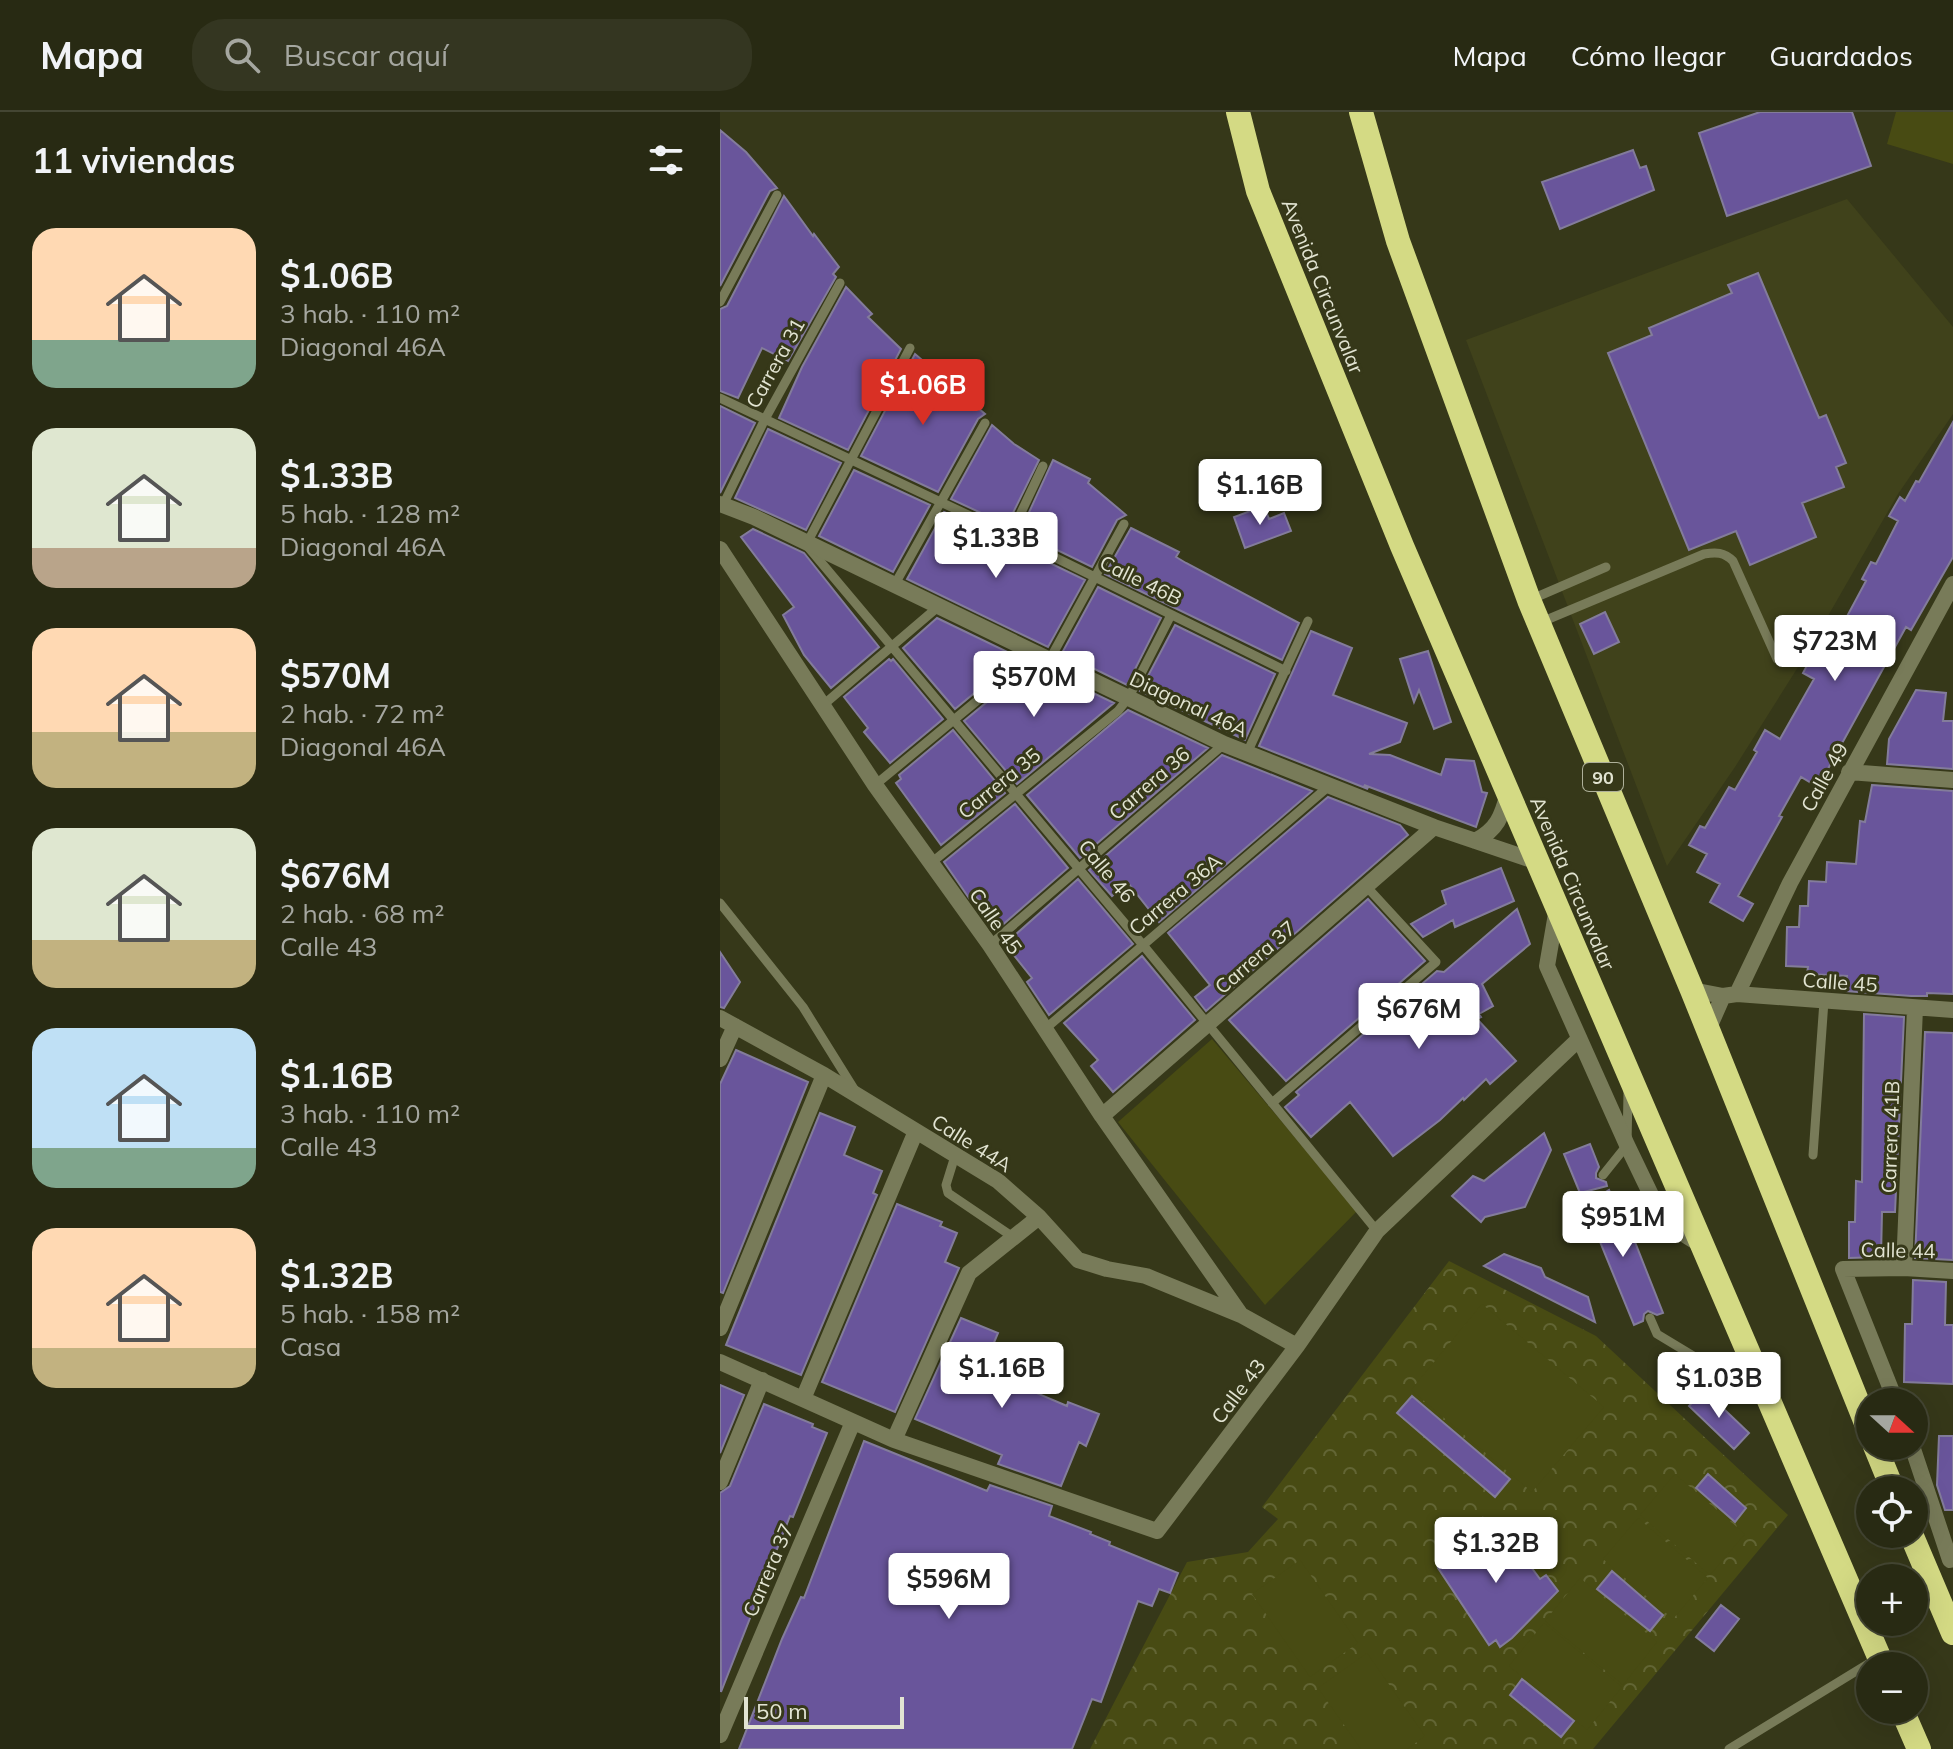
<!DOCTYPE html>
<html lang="es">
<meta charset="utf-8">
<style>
:root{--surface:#282a13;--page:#343621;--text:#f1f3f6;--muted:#a5a7a0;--line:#444633;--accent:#d93025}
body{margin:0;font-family:Mulish,sans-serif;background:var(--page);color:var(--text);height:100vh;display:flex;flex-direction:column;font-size:30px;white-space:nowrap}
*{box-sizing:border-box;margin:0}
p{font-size:26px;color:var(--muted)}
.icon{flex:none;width:44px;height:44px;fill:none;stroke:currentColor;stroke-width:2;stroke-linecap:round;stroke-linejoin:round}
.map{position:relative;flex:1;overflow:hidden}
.details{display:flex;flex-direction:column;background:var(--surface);width:720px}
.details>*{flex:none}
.needle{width:52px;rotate:111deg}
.fabs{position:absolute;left:1136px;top:1276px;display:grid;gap:16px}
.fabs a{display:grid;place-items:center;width:72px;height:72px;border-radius:50%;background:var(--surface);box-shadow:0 8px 32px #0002,0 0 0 2px var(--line);font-size:40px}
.scale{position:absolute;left:24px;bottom:20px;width:160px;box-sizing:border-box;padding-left:8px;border:4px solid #e2e4d2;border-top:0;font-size:22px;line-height:28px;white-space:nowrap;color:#e2e4d2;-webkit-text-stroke:6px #363819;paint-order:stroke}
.price{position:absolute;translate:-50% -68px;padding:0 18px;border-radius:8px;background:#fff;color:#222;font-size:26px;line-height:52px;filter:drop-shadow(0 2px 4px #0008)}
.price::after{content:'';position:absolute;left:50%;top:48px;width:24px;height:18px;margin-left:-12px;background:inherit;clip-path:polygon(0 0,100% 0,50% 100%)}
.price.on{background:var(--accent);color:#fff}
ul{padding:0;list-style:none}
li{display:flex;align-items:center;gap:24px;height:200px;padding:0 32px}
li span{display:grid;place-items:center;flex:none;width:224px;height:160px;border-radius:24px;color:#555}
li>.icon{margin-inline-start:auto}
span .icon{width:96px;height:96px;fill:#fffc;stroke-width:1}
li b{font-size:34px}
h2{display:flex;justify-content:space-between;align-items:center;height:96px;padding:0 32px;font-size:34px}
header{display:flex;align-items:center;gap:48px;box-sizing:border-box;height:112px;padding:0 40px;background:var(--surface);border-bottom:2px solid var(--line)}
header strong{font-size:38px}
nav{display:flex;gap:44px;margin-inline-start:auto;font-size:28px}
.search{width:560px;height:72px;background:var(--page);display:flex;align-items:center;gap:20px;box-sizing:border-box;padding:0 28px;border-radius:32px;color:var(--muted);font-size:30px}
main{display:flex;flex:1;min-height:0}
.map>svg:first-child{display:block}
.built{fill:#40421b}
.park{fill:url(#park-crowns)}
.pitch{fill:#484b13}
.building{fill:#69559b;stroke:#837c9b;stroke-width:2;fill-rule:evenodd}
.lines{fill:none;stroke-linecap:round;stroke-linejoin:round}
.lane{stroke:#787b59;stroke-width:9}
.street{stroke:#787b59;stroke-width:16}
.highway{stroke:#d4da84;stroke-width:24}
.labels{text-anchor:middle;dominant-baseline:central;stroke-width:6;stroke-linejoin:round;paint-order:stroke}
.shield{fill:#363819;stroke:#aeb09a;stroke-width:2}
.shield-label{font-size:18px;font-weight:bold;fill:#e2e4d2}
.street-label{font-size:20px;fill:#e2e4d2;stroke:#363819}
</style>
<header>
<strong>Mapa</strong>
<div class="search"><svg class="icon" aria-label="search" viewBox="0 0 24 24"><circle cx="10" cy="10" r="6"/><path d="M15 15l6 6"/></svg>Buscar aquí</div>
<nav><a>Mapa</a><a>Cómo llegar</a><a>Guardados</a></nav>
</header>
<main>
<section class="details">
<h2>11 viviendas<svg class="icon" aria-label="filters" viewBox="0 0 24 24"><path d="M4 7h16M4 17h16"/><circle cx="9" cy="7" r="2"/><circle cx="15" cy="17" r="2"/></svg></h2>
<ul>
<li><span style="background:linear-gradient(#ffd9b3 70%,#7fa58c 0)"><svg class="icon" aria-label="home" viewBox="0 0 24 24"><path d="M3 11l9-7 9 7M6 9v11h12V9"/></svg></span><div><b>$1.06B</b><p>3 hab. · 110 m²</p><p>Diagonal 46A</p></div></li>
<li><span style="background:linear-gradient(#dfe7d0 75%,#b9a48a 0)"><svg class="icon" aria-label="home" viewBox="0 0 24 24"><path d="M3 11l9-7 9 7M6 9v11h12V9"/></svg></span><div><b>$1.33B</b><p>5 hab. · 128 m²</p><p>Diagonal 46A</p></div></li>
<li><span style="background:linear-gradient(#ffd9b3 65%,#c2b280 0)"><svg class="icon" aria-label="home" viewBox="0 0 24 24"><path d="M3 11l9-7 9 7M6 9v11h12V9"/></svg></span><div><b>$570M</b><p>2 hab. · 72 m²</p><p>Diagonal 46A</p></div></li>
<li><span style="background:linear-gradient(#dfe7d0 70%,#c2b280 0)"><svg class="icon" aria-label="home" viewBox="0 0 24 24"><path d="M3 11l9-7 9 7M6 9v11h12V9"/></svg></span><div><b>$676M</b><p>2 hab. · 68 m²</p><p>Calle 43</p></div></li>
<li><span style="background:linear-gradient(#bfe0f5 75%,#7fa58c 0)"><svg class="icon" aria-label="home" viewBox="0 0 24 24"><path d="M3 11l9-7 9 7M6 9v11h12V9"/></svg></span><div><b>$1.16B</b><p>3 hab. · 110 m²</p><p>Calle 43</p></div></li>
<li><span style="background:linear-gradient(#ffd9b3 75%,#c2b280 0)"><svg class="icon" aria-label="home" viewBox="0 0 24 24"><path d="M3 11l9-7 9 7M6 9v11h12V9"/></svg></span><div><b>$1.32B</b><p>5 hab. · 158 m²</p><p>Casa</p></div></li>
</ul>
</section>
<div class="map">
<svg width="1233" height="1637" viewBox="0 0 1233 1637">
<defs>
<pattern id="park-crowns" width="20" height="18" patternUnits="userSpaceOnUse" patternTransform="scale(2)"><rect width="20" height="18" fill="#484b13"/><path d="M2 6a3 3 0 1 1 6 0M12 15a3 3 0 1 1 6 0" fill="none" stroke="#626534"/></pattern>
</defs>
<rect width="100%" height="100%" fill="#363819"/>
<path class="built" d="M 1127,87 L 1233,215 L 1233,302 L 1178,382 L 1085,544 L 1015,655 L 947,754 L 746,228 Z"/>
<path class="park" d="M 729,1149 L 876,1224 L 1068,1403 L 873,1637 L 370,1637 L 467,1450 L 528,1440 L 558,1407 L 542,1395 Z"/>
<path class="pitch" d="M 1176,0 L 1233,0 L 1233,52 L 1167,32 Z
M 492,927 L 637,1099 L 545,1193 L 398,1010 Z
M 762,1192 L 884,1295 L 812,1380 L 691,1278 Z
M 955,1362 L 1025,1422 L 990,1463 L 920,1403 Z
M 918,1406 L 988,1466 L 953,1507 L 883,1447 Z
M 580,1448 L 638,1531 L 590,1565 L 532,1482 Z
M 860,1466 L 937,1530 L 903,1573 L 825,1509 Z
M 824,1511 L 902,1575 L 867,1618 L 789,1554 Z
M 647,1541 L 705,1624 L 687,1637 L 641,1637 L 598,1576 Z"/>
<path class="building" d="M 1040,0 L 1132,0 L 1151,54 L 1007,104 L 979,21 Z
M 0,18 L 26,40 L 57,76 L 50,79 L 0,174 Z
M 913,38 L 920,56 L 926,54 L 934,78 L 840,117 L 822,70 Z
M 64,84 L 93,124 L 94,122 L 119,155 L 113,162 L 116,165 L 68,249 L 42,236 L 18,286 L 0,279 L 0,197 L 7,194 Z
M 1038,161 L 1099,306 L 1106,303 L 1126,351 L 1116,355 L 1124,375 L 1082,391 L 1096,425 L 1030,453 L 1016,419 L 969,438 L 888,241 L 932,223 L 929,216 L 1012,181 L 1008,173 Z
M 126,175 L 152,202 L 148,205 L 181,237 L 128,338 L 59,306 L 82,255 Z
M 195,242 L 265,302 L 258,307 L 218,380 L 141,344 Z
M 0,294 L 35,311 L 0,381 Z
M 1233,310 L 1233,445 L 1191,518 L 1186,515 L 1098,675 L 1081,665 L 1059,704 L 1062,705 L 1018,784 L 1033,792 L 1023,809 L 990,790 L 1000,772 L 977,760 L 987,742 L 969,733 L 980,714 L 985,716 L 1009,675 L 1015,678 L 1037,640 L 1034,638 L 1045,618 L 1060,627 L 1094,567 L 1083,561 L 1092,544 L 1104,524 L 1107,526 L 1118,506 L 1124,510 L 1146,469 L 1142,467 L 1151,450 L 1156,452 L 1178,409 L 1169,404 L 1180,385 L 1185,389 L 1196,369 L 1199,370 Z
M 272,313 L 294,332 L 319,348 L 287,413 L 231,387 Z
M 48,317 L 121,351 L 86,418 L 15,386 Z
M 333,348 L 370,367 L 368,371 L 406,403 L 397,408 L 372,455 L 300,420 Z
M 134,358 L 210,393 L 173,460 L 99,424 Z
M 544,394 L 549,407 L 564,401 L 571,419 L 525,436 L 514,405 Z
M 224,400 L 365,468 L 328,535 L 187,467 Z
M 411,416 L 459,440 L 456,445 L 466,451 L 579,511 L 562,548 L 385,462 Z
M 33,417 L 84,441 L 159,535 L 111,576 L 84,543 L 63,503 L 74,495 L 21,425 Z
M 378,475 L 441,506 L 407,573 L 342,541 Z
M 885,500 L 899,530 L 874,542 L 860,512 Z
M 217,506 L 298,545 L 235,597 L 183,536 Z
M 455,513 L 555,562 L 525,628 L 420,579 Z
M 591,519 L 632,536 L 613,583 L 687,611 L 680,630 L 649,642 L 670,643 L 721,663 L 726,647 L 754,649 L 762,680 L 767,681 L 756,715 L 644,673 L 648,677 L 539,634 Z
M 708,539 L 731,610 L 714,617 L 699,578 L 694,590 L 680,547 Z
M 169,547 L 171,549 L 173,547 L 223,607 L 170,651 L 144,620 L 148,616 L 124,585 Z
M 313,552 L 394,591 L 297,672 L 244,609 Z
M 1196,578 L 1226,581 L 1223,609 L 1233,609 L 1233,657 L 1167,652 L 1169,627 Z
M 408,598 L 488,636 L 360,746 L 307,683 Z
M 233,618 L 285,681 L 221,733 L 176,671 L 181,667 L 179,663 Z
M 502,643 L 592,679 L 439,810 L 408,771 L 392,784 L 369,758 Z
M 1152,673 L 1233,679 L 1233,882 L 1207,881 L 1207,884 L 1191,884 L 1126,879 L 1127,864 L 1087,862 L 1088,855 L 1066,854 L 1067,815 L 1079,815 L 1080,794 L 1088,794 L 1089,769 L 1106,770 L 1107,750 L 1136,752 L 1140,709 L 1145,710 Z
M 608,685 L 680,713 L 688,723 L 486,899 L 475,885 L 490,873 L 448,821 Z
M 295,692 L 348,756 L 280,815 L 254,782 L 249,786 L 224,750 Z
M 781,756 L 794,789 L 735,815 L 733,808 L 703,825 L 691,812 L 726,792 L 722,779 Z
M 358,767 L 413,832 L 329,903 L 307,870 L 312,866 L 285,832 Z
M 648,787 L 705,849 L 566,969 L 509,908 Z
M 797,797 L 810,832 L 762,872 L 773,894 L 759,902 L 761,905 L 757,907 L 796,949 L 770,972 L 766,967 L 744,988 L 743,986 L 720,1008 L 673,1044 L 630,990 L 591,1025 L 565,995 L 579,983 L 576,980 L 717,859 L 724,860 Z
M 0,840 L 20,870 L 4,896 L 0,895 Z
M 422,844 L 475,908 L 393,980 L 371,954 L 378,948 L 344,911 Z
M 1144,902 L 1184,905 L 1175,1100 L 1162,1100 L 1161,1145 L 1129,1146 L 1129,1110 L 1135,1110 L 1136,1069 L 1142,1070 Z
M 1205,920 L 1233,921 L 1233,1148 L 1195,1146 Z
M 16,938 L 88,970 L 3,1181 L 0,1180 L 0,972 Z
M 100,1001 L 135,1015 L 124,1043 L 162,1059 L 153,1081 L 157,1083 L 81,1263 L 6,1233 Z
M 824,1021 L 831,1038 L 805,1095 L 765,1105 L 761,1110 L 732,1084 L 753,1064 L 764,1069 Z
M 870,1032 L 879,1055 L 876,1061 L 876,1066 L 886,1070 L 887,1074 L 860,1081 L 844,1042 Z
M 889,1078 L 907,1122 L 911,1120 L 943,1201 L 937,1203 L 928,1199 L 924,1202 L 923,1209 L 914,1213 L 865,1093 ZM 895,1107 L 901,1110 L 907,1123 L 906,1129 L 902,1132 L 895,1131 L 888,1116 L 889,1110 Z
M 177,1092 L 222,1110 L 220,1114 L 237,1121 L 225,1150 L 239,1156 L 175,1300 L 102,1270 Z
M 784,1142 L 821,1156 L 825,1165 L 868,1185 L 875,1210 L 764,1154 Z
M 1193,1168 L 1226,1170 L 1225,1213 L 1233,1213 L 1233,1272 L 1184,1270 L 1185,1212 L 1192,1212 Z
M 241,1206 L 278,1221 L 270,1240 L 287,1248 L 279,1265 L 347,1294 L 348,1290 L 379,1302 L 366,1334 L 359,1330 L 341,1374 L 278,1352 L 282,1343 L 195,1307 Z
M 0,1273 L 24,1283 L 0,1341 Z
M 984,1278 L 1029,1321 L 1014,1337 L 969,1294 Z
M 692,1284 L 790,1367 L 775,1385 L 677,1301 Z
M 44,1292 L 93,1312 L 92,1315 L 107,1321 L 73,1405 L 70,1404 L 63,1422 L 1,1580 L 0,1381 L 10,1374 Z
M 1219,1324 L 1233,1324 L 1233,1398 L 1225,1398 L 1217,1373 Z
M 144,1329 L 267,1379 L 270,1373 L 332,1394 L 329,1404 L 371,1420 L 370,1422 L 390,1430 L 389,1433 L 458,1461 L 450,1481 L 439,1477 L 432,1494 L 418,1489 L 381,1590 L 372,1587 L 352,1637 L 19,1637 L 62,1527 L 81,1485 L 84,1486 Z
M 988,1362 L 1026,1396 L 1015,1410 L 976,1376 Z
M 763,1406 L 794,1432 L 820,1467 L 826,1463 L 838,1479 L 792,1526 L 780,1535 L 776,1528 L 769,1533 L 718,1456 L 756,1429 L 749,1423 Z
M 892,1459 L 943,1503 L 930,1519 L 877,1477 Z
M 1001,1493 L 1019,1507 L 994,1539 L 976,1525 Z
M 802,1567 L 854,1609 L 841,1625 L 790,1583 Z"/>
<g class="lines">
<path class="lane" d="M 0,190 L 57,83
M 0,286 L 263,410 L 566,559
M 3,393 L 45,307 L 120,171
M 290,424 L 323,354
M 87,431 L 190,236
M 89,436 L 423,833 L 657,1119
M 175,472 L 265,311
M 812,487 L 886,455
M 819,511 L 984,442 C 996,440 1004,440 1013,449 L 1057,547
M 330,547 L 404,412
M 102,594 L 219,494
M 527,641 L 588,509
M 155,673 L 316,540
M 211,751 L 398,599 L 409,585 L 451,503
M 0,791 L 83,895 L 134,977
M 270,833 L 504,632
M 325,917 L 609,674
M 552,991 L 716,850 L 646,774
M 1093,1043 L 1104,889
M 235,1044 L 226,1073 L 228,1081 L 293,1125
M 883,1063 L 907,1033 L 908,980
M 895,1114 L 900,1125
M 930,1206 L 937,1222 L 1043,1286
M 1009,1637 L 1156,1547"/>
<path class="street" d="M 0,392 L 34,405 L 504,632 L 714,715 L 818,750
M 0,437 L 155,673 L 270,833 L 382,1004 L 521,1203
M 1129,660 L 1233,668
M 755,729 C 777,718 782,704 788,681
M 837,796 L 827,854 L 907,1033 L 944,1110 L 981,1133
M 972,878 L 1003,884 L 1017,882 L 1233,898
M 1017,882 L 1070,771 L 1233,472
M 0,906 L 104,963 L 278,1069 L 319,1105 L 358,1148 L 387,1157 L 426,1164 L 521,1203 L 577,1234
M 988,918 L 1003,884
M 0,947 L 15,914
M 382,1004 L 714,715
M 1184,1156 L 1195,896
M 0,1216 L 104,963
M 0,1250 L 174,1328 L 437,1419 L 577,1234 L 657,1119 L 859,927
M 83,1287 L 196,1019
M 1176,1290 L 1123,1157 L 1184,1156 L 1233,1159
M 174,1328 L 249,1161 L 319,1105
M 1192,1334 L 1230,1448
M 0,1370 L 42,1268
M 0,1623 L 133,1310"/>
<path class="highway" d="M 518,0 L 538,79 L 682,434 L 1163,1554
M 641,0 L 678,129 L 809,488 L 972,878 L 1150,1321
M 1155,1334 L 1173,1378
M 1191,1422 L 1233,1521
M 1182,1598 L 1199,1637"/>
</g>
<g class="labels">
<rect class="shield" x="863" y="651" width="40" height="28" rx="6"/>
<g class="shield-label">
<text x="883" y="665">90</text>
</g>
<g class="street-label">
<text transform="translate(603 174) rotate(68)">Avenida Circunvalar</text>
<text transform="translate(55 251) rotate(-61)">Carrera 31</text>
<text transform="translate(421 468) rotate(26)">Calle 46B</text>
<text transform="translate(469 592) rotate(25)">Diagonal 46A</text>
<text transform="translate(1104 665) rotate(-61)">Calle 49</text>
<text transform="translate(279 671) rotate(-39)">Carrera 35</text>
<text transform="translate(429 671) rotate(-41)">Carrera 36</text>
<text transform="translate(387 759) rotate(50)">Calle 46</text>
<text transform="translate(853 771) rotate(67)">Avenida Circunvalar</text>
<text transform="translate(455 782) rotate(-40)">Carrera 36A</text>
<text transform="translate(276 809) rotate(55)">Calle 45</text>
<text transform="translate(535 845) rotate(-41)">Carrera 37</text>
<text transform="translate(1120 870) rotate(4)">Calle 45</text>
<text transform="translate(1170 1025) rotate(-88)">Carrera 41B</text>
<text transform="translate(252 1031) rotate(32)">Calle 44A</text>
<text transform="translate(1178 1138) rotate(1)">Calle 44</text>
<text transform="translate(518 1279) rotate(-53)">Calle 43</text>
<text transform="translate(48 1458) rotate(-67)">Carrera 37</text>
</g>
</g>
</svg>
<div class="fabs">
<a><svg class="needle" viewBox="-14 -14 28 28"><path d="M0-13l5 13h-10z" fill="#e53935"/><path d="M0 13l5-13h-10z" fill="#a5a7a0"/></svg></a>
<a><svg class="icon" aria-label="locate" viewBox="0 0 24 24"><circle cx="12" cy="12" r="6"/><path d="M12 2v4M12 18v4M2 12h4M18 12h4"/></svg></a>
<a>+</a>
<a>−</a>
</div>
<div class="scale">50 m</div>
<b class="price on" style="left:203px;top:315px">$1.06B</b>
<b class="price" style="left:540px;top:415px">$1.16B</b>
<b class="price" style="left:276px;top:468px">$1.33B</b>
<b class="price" style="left:1115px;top:571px">$723M</b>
<b class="price" style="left:314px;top:607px">$570M</b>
<b class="price" style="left:699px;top:939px">$676M</b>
<b class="price" style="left:903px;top:1147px">$951M</b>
<b class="price" style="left:282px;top:1298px">$1.16B</b>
<b class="price" style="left:999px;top:1308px">$1.03B</b>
<b class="price" style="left:776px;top:1473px">$1.32B</b>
<b class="price" style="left:229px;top:1509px">$596M</b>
</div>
</main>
